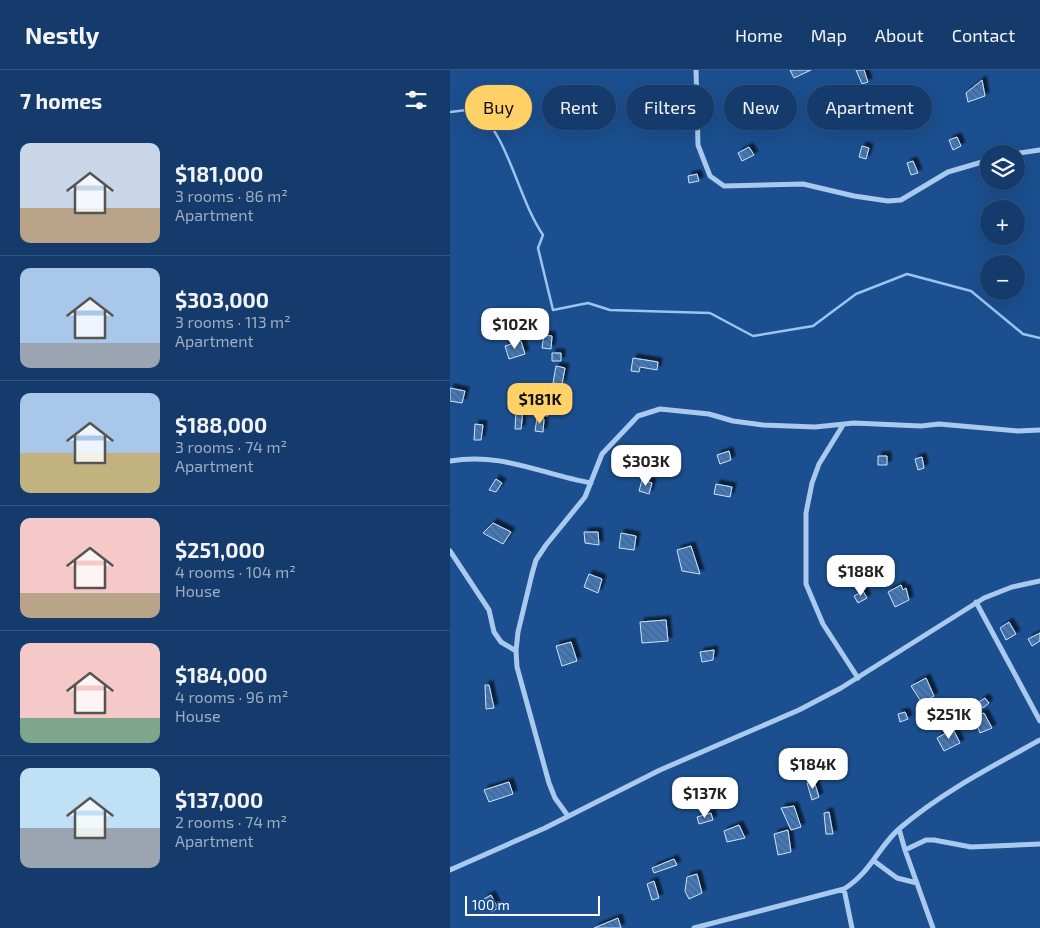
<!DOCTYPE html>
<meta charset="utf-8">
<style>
:root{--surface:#143b6b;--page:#1d4271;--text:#f1f3f6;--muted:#9dadc1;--line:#33557e;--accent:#ffd166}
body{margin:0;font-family:"Exo 2",sans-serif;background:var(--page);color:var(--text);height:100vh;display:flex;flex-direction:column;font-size:19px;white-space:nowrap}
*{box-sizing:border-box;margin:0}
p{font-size:16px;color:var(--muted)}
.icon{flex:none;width:28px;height:28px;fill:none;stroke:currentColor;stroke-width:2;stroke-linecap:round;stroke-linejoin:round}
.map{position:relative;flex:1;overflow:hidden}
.panel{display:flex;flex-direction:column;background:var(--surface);width:450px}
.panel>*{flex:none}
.guide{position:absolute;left:15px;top:15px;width:475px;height:45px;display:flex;gap:10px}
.controls{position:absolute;left:530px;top:75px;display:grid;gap:10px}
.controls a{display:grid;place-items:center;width:45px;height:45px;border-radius:50%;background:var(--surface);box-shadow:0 5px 20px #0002,0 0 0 1px var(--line);font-size:25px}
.scale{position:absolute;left:15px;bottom:12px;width:135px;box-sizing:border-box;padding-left:5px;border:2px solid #fff;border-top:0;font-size:14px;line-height:18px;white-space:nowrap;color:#fff;-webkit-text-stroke:4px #1b4f8f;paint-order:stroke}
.price{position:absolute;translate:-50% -42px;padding:0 11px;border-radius:10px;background:#fff;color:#222;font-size:16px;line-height:32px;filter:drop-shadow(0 1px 2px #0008)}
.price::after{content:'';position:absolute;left:50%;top:30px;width:15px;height:11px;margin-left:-8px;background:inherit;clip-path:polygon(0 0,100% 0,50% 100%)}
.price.selected{background:var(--accent);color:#111}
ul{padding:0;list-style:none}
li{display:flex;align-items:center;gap:15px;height:125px;padding:0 20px}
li+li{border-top:1px solid var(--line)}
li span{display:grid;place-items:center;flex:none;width:140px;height:100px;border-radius:10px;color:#555}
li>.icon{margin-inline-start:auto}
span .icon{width:60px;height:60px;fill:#fffc;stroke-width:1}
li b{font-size:21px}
h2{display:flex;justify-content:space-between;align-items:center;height:60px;padding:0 20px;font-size:21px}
.pill{padding:0 18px;border-radius:22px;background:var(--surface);box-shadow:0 5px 20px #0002,0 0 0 1px var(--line);font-size:18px;line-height:45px}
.pill.selected{background:var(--accent);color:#111}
header{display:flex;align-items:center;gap:30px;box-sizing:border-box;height:70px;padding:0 25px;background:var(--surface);border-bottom:1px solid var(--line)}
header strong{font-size:24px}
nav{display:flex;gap:28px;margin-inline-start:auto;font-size:18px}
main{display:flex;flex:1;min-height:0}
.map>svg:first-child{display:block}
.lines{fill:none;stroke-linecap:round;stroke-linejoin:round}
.stream{stroke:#9cc4f0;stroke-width:2.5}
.building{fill:url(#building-back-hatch);stroke:#cfe3fa;filter:url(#shadow)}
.minor{stroke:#a9c9ee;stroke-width:5}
</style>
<header>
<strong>Nestly</strong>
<nav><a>Home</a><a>Map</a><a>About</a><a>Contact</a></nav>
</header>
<main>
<section class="panel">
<h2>7 homes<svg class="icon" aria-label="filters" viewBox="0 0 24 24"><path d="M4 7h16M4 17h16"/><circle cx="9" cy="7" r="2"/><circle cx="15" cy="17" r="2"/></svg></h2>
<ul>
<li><span style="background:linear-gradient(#c9d6e8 65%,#b9a48a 0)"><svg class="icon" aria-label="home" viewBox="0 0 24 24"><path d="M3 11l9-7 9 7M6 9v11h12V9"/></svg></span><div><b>$181,000</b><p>3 rooms · 86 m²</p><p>Apartment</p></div></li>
<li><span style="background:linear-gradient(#a9c7e8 75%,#9aa5b1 0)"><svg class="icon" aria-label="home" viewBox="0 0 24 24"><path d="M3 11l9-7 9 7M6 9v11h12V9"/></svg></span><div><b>$303,000</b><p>3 rooms · 113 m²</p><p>Apartment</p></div></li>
<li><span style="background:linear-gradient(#a9c7e8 60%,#c2b280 0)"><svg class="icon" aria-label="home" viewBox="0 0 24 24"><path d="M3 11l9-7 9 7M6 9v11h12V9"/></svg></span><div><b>$188,000</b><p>3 rooms · 74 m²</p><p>Apartment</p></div></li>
<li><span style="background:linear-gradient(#f6c9c9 75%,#b9a48a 0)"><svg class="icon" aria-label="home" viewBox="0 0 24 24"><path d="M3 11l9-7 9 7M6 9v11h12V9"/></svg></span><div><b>$251,000</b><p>4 rooms · 104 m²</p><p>House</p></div></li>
<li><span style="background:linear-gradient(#f6c9c9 75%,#7fa58c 0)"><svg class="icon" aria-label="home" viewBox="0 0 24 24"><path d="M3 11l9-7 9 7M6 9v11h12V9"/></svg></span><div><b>$184,000</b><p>4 rooms · 96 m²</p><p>House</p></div></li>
<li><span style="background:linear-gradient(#bfe0f5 60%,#9aa5b1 0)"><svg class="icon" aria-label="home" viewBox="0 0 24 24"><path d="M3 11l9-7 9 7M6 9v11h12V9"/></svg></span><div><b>$137,000</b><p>2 rooms · 74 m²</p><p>Apartment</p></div></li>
</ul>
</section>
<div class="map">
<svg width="590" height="858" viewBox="0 0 590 858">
<defs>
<pattern id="building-back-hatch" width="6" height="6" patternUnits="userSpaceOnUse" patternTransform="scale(1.25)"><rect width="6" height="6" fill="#4478b7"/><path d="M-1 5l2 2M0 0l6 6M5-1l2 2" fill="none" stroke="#486282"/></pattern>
<filter id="shadow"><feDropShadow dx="4" dy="-4" stdDeviation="1" flood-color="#0009"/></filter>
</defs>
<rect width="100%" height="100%" fill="#1b4f8f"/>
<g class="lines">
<path class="stream" d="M 0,42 L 25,39 C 58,63 68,129 93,165 L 88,178 L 103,240 L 138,233 L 160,240 L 260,243 L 303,266 L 363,256 L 406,224 L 457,204 L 521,221 L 573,264 L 590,268"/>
</g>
<path class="building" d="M 340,0 L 361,0 L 344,8 Z
M 406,0 L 414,0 L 418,12 L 412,14 Z
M 532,10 L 535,26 L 518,32 L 516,23 Z
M 507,67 L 511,76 L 503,80 L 499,70 Z
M 412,76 L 419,78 L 416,89 L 409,87 Z
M 299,77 L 304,85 L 292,91 L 288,83 Z
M 463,91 L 468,103 L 461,105 L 457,93 Z
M 247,104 L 249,111 L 239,113 L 238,106 Z
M 94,265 L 102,266 L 101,279 L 92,278 Z
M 71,271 L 75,284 L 59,289 L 55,276 Z
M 102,283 L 111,283 L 111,291 L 102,291 Z
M 183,288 L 208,292 L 207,300 L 190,297 L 189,302 L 181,301 Z
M 106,296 L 115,298 L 112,314 L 103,313 Z
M 0,318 L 15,321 L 12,333 L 0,331 Z
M 91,336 L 98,336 L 98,346 L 91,345 Z
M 66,341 L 73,341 L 71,359 L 65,359 Z
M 87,348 L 94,349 L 93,362 L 85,361 Z
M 25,354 L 33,355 L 31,370 L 24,370 Z
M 185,379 L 199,386 L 192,401 L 178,394 Z
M 279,381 L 281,390 L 270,394 L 267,385 Z
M 428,386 L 437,386 L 437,395 L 428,395 Z
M 472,387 L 474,398 L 468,400 L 465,389 Z
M 46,409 L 52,413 L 46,422 L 39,420 Z
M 192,410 L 202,413 L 199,424 L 189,421 Z
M 266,414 L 282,417 L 280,427 L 264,424 Z
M 43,453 L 61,462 L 53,474 L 33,463 Z
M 134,462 L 148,462 L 149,475 L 135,473 Z
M 171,463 L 186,466 L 184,480 L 169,478 Z
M 241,476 L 250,504 L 232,501 L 227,480 Z
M 139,504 L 152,509 L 148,523 L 134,517 Z
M 451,515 L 453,520 L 456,518 L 459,530 L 445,537 L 438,522 Z
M 413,521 L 417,528 L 408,533 L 404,526 Z
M 216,550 L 218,571 L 192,573 L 190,552 Z
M 559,552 L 566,564 L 556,570 L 550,558 Z
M 590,563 L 590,571 L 582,576 L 578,569 Z
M 121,572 L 127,591 L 112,596 L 106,576 Z
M 264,580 L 263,590 L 252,592 L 250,582 Z
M 476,608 L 484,626 L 472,633 L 461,616 Z
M 35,615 L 39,615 L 44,638 L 36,639 Z
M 535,628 L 539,633 L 533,638 L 529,632 Z
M 455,642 L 458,649 L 450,652 L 448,644 Z
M 534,643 L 542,658 L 530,663 L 524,647 Z
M 503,659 L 510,673 L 494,681 L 487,668 Z
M 364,711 L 369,727 L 362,730 L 357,713 Z
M 59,712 L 63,724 L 39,732 L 34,720 Z
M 344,736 L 351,757 L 341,760 L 331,738 Z
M 379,742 L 383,764 L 376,764 L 374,743 Z
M 261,743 L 263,750 L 249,754 L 247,747 Z
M 289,755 L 295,768 L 277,772 L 274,761 Z
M 338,760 L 341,782 L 328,785 L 324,764 Z
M 224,789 L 227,795 L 204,803 L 202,798 Z
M 247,804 L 252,823 L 239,829 L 235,821 L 237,807 Z
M 204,811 L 209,828 L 202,830 L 197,814 Z
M 41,825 L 48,838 L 41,842 L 34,829 Z
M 168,848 L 171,858 L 144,858 Z"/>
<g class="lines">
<path class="minor" d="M 246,0 L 248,75 L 260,106 L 274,116 L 353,114 L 404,126 L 438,131 L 451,130 L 498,102 L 539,90
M 563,84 L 590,80
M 393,355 L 369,394 L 362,413 L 356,443 L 356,514 L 373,554 L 408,608
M 0,391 C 51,382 91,404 141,413
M 0,481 L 39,540 L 44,562 L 51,572 L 66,581
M 526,532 L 590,651
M 118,746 L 105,728 L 99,713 L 67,597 L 66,581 L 68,562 L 82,504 L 86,490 L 96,475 L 135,427 L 152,384 L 188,346 L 210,339 L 259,344 L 283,351 L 313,355 L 365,357 L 404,353 L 471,356 L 489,354 L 568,361 L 590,360
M 449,759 L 455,780 L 476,770 L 484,770 L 521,777 L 590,774
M 455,780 L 483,858
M 424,791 L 447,808 L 467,813
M 0,800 L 95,758 L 210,700 L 349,640 L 391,618 L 534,528 L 562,517 L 590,511
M 394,819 L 402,858
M 244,858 L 394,819 C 422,801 428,777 450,758 C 492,722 543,696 590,670"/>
</g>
</svg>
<div class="controls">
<a><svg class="icon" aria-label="layers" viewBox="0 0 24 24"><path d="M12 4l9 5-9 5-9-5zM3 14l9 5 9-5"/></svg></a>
<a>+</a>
<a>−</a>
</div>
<div class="scale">100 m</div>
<b class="price" style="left:65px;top:280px">$102K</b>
<b class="price selected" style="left:90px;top:355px">$181K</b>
<b class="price" style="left:196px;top:417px">$303K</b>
<b class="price" style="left:411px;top:527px">$188K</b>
<b class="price" style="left:499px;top:670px">$251K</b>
<b class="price" style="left:363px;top:720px">$184K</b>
<b class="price" style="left:255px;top:749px">$137K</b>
<div class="guide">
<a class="pill selected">Buy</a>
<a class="pill">Rent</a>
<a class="pill">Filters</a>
<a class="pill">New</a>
<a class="pill">Apartment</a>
</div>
</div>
</main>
